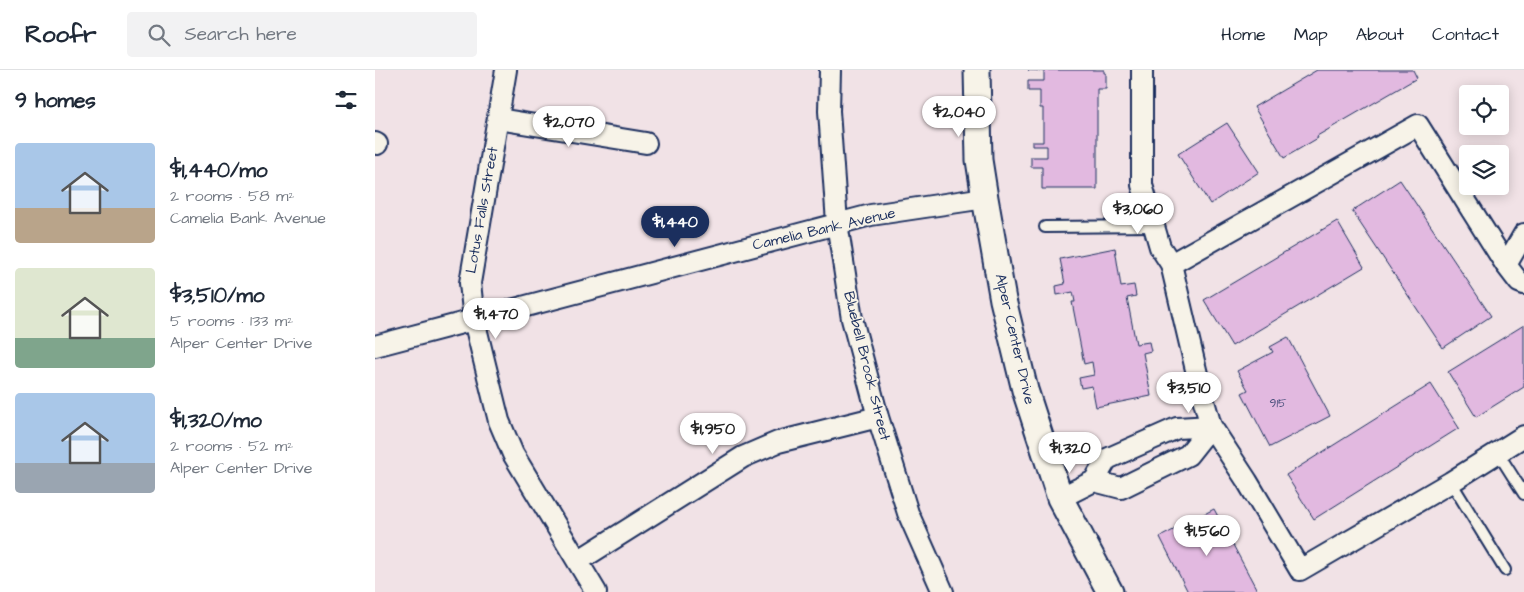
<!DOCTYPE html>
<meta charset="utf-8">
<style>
:root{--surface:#fff;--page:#f2f2f3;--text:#1f2937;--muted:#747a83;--line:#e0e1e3;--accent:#1b2f5e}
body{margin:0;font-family:"Architects Daughter",sans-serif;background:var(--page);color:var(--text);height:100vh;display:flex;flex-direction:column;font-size:19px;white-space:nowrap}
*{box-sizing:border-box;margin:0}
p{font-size:16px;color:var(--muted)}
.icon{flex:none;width:28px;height:28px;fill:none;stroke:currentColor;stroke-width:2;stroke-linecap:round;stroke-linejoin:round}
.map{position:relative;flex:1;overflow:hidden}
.side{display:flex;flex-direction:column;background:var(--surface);width:375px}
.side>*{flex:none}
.controls{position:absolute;left:1084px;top:15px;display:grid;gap:10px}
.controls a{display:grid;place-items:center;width:50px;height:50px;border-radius:5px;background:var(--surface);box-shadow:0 2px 12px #0003;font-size:25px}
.price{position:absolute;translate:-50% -42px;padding:0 11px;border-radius:18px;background:#fff;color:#222;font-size:16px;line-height:32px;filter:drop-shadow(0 1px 2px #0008)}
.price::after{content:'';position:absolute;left:50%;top:30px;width:15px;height:11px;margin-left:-8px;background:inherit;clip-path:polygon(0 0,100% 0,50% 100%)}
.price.on{background:var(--accent);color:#fff}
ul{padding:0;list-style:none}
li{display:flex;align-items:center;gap:15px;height:125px;padding:0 15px}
li span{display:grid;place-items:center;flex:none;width:140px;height:100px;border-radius:5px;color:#555}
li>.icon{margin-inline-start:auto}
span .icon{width:60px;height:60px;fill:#fffc;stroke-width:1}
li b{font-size:21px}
h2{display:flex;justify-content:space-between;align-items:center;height:60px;padding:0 15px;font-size:21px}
header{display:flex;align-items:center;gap:30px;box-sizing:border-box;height:70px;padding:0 25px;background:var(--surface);border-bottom:1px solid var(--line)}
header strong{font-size:24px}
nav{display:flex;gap:28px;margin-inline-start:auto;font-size:18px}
.search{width:350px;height:45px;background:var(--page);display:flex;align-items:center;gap:12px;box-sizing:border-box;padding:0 18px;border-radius:5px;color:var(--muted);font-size:19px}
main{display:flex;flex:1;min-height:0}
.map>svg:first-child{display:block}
.building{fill:#e2b9e0;stroke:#1b2f5e}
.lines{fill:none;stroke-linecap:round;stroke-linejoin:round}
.service-casing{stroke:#1b2f5e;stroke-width:14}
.minor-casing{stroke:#1b2f5e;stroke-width:24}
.tertiary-casing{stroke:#1b2f5e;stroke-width:29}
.service{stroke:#f7f3e8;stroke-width:10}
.minor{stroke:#f7f3e8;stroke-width:20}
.tertiary{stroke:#f7f3e8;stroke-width:25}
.labels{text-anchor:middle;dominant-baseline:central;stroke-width:4;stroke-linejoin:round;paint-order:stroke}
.number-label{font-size:12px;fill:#4d527e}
.street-label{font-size:15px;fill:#1b2f5e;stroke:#f7f3e8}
</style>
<header>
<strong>Roofr</strong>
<div class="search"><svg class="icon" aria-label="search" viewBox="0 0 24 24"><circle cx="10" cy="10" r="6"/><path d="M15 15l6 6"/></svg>Search here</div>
<nav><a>Home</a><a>Map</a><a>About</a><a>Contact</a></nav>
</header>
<main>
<section class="side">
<h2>9 homes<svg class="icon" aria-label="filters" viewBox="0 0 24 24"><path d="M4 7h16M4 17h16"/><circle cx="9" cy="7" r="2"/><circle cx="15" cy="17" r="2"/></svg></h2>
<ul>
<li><span style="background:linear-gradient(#a9c7e8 65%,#b9a48a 0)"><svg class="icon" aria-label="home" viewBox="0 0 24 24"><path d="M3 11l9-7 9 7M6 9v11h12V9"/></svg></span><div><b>$1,440/mo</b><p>2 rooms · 58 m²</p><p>Camelia Bank Avenue</p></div></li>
<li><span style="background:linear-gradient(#dfe7d0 70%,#7fa58c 0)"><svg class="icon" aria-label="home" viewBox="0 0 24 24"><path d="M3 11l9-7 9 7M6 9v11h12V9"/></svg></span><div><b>$3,510/mo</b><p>5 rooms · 133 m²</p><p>Alper Center Drive</p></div></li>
<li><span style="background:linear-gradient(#a9c7e8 70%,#9aa5b1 0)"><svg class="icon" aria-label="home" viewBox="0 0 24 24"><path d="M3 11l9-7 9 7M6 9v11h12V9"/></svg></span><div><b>$1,320/mo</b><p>2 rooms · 52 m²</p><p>Alper Center Drive</p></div></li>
</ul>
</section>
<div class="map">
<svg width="1149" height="522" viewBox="0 0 1149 522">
<rect width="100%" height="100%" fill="#f1e2e6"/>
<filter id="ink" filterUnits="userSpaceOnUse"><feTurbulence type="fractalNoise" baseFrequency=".02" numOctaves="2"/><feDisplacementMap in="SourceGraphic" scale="10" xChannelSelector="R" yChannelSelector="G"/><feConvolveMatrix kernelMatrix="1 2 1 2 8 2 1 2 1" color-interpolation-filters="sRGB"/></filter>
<g filter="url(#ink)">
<path class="building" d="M 729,0 L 729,3 L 731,3 L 731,19 L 722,19 L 722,119 L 667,119 L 667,97 L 656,97 L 656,87 L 672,87 L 672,76 L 657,76 L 657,72 L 668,72 L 668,38 L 665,38 L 665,21 L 653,21 L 653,11 L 669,11 L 669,1 L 653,0 Z
M 942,0 L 1038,0 L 1042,8 L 942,66 L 943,68 L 909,88 L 879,37 Z
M 852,53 L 884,102 L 835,134 L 803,84 Z
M 1025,110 L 1116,246 L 1068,278 L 977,141 Z
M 962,151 L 989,197 L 857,276 L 829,230 Z
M 740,178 L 746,217 L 759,215 L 761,226 L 752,228 L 761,274 L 774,272 L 776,281 L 768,283 L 776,326 L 721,337 L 717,316 L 706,318 L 704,308 L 719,305 L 717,292 L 709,294 L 697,232 L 700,232 L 698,222 L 682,225 L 681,216 L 690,214 L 685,189 Z
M 1149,255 L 1149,317 L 1101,347 L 1073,302 Z
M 913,267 L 955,346 L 895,377 L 867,323 L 873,320 L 862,301 L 898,282 L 895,277 Z
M 1056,314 L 1084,358 L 939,449 L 911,405 Z
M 839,439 L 883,522 L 813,522 L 785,467 Z"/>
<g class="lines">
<defs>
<path id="service" d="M 670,157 L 779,156
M 1123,383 L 1149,424
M 1076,412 L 1130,500"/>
<path id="minor" d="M 131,0 L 95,213 L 99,250 L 124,351 L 138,384 L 221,522
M 455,0 L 454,41 L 462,153 L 477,249 L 503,347 L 533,443 L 568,522
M 767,0 L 767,115 L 785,177 L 796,194 L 826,321 L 836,356 L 872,411 L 925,500 L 1076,412 L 1149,366
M 123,49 L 271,73
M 0,73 L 2,74
M 1149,164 L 1131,195 L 1144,212 L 1149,214
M 796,194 L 1043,55 L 1131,195
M 0,276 L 496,145 L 610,128
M 836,356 L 813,385 L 746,418 L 719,411 L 732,389 L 802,358 Z
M 685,428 L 719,411
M 203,491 L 368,387 L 403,372 L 503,347"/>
<path id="tertiary" d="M 602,0 L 604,90 L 610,128 L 628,230 L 650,320 L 685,428 L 735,522"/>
</defs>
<use href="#service" class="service-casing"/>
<use href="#minor" class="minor-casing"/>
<use href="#tertiary" class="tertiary-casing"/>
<use href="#service" class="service"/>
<use href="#minor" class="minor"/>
<use href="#tertiary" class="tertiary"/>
</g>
</g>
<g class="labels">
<g class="number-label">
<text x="903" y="333">915</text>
</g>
<g class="street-label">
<text transform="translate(107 140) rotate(-80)">Lotus Falls Street</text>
<text transform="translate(449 159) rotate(-13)">Camelia Bank Avenue</text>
<text transform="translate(640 269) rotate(77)">Alper Center Drive</text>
<text transform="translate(492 296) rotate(76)">Bluebell Brook Street</text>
</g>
</g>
</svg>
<div class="controls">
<a><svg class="icon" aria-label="locate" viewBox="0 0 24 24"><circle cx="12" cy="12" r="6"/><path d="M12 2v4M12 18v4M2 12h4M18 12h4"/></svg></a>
<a><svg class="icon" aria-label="layers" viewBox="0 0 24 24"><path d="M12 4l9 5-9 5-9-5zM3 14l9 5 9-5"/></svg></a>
</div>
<b class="price" style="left:584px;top:68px">$2,040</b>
<b class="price" style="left:194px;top:78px">$2,070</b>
<b class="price" style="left:763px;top:165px">$3,060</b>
<b class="price on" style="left:300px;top:178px">$1,440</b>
<b class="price" style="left:121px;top:270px">$1,470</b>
<b class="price" style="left:814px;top:344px">$3,510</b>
<b class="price" style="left:338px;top:385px">$1,950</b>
<b class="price" style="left:695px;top:404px">$1,320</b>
<b class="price" style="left:832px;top:487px">$1,560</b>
</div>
</main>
